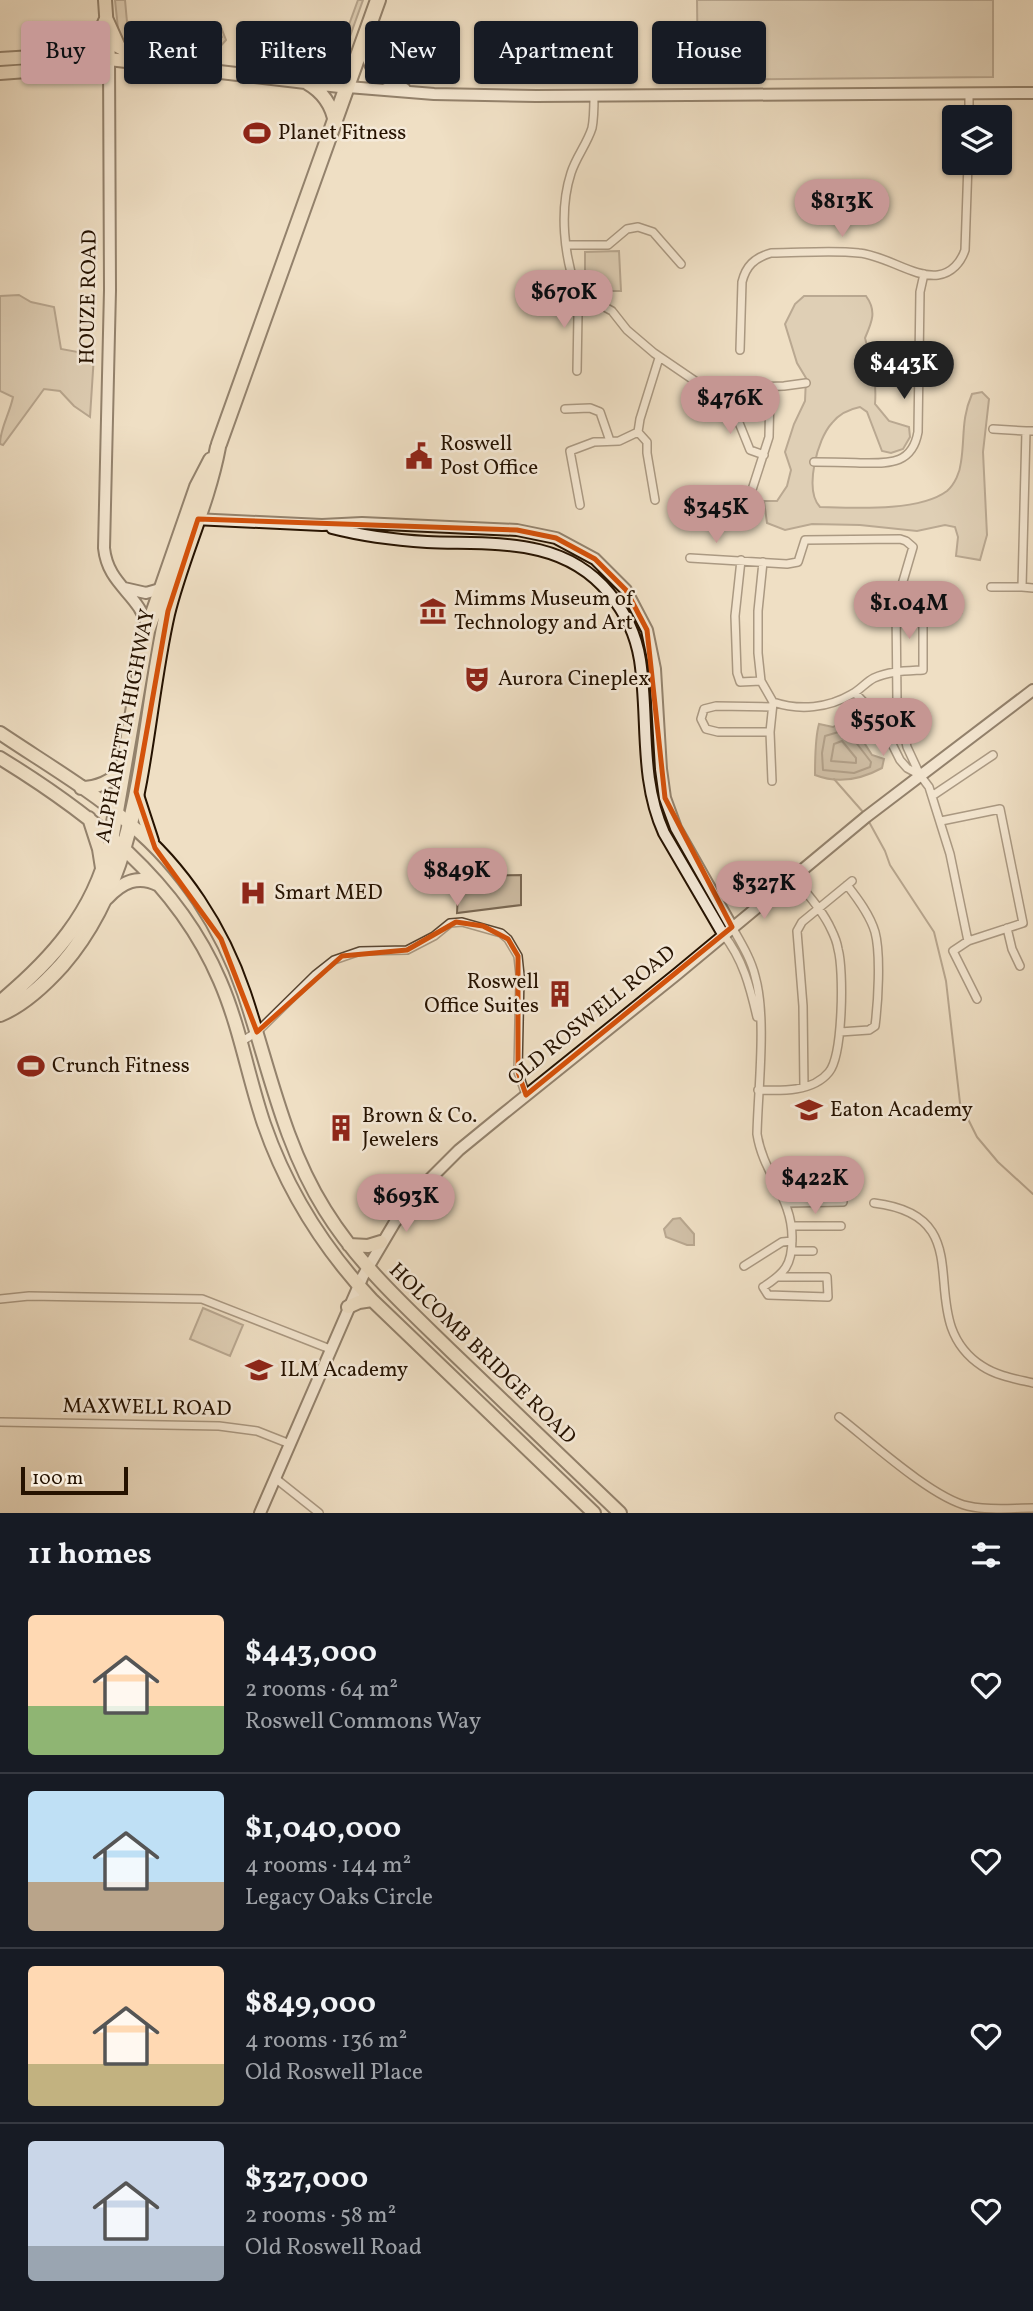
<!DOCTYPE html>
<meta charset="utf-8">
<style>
:root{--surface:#171b24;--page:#20242c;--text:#f1f3f6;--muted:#9ea1a6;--line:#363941;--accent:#c59692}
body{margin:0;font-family:Vollkorn,serif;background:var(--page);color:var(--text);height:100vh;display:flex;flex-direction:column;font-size:26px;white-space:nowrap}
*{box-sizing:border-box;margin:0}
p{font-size:23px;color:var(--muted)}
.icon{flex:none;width:38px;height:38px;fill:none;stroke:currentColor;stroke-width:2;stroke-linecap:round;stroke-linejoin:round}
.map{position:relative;height:1513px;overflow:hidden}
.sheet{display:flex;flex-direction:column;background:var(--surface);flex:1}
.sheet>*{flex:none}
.hud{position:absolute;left:21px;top:21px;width:992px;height:63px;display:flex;gap:14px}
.controls{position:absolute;left:942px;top:105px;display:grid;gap:14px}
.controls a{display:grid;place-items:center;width:70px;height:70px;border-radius:7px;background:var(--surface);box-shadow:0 2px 5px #0004;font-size:35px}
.scale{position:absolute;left:21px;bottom:18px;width:107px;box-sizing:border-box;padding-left:7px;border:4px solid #251200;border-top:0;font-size:19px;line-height:24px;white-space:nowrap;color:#251200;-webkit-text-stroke:5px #f5ead9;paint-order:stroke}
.price{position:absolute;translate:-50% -60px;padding:0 16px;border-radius:24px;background:var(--accent);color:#111;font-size:23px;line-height:46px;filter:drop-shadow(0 2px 4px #0008)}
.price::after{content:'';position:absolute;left:50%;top:42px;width:21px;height:16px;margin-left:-10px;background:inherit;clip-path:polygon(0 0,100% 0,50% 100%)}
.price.selected{background:#222;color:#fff}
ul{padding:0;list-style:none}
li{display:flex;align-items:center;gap:21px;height:175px;padding:0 28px}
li+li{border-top:2px solid var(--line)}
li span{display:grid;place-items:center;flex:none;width:196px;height:140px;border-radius:7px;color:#555}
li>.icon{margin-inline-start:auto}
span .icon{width:84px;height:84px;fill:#fffc;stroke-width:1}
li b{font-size:30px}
h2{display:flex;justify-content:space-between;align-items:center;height:84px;padding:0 28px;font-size:30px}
.tag{padding:0 24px;border-radius:7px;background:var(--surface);box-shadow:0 2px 5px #0004;font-size:24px;line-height:63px}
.tag.selected{background:var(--accent);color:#111}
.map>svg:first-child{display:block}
.green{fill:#cdbca3;stroke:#796752;stroke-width:2}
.water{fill:#aa9981;stroke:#75634d;stroke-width:2}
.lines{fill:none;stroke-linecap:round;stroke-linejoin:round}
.shore{stroke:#685640;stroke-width:2}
.stream{stroke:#75634d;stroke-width:2}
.street-casing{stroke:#584531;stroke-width:10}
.secondary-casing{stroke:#251200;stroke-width:14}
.primary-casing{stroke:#251200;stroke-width:16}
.highway-casing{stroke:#251200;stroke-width:18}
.street{stroke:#f5ead9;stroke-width:7}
.secondary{stroke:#f5ead9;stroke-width:10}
.primary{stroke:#efdfc4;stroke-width:12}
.highway{stroke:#efdfc4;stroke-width:14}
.marked{fill:none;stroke:#d4520b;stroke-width:5;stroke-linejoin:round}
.labels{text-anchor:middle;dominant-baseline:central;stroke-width:5;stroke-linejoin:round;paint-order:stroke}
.poi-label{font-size:21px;fill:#251200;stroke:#f5ead9;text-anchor:start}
.street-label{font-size:21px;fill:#251200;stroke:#f5ead9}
</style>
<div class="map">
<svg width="1033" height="1513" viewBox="0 0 1033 1513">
<rect width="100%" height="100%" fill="#efdfc4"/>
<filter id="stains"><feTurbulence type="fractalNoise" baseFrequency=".00286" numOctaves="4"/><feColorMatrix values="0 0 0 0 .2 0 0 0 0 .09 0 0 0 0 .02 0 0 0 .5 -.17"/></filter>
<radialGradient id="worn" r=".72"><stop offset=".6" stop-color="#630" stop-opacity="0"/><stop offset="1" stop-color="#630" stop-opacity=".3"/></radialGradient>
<path class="green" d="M 115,0 L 125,0 L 127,22 L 132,22 L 130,35 L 136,36 L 137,42 L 165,46 L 168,41 L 172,42 L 172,48 L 207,46 L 222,37 L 220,33 L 222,30 L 226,40 L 211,57 L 127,46 L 119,38 Z
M 358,0 L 363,0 L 340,64 L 333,70 L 325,71 L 326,61 L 335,63 Z
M 697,0 L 993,0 L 993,77 L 698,80 Z
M 239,30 L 245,31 L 243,37 L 259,52 L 272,61 L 322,67 L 324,61 L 323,71 L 255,62 L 246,47 L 237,44 Z
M 619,251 L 621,291 L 585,291 L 585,252 Z
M 19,295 L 31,302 L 54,307 L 61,349 L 94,355 L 90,417 L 74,406 L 60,391 L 44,389 L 3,445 L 0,444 C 0,428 10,413 13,397 L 0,391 L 0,296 Z
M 804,296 L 866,296 C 877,311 872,322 865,338 C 871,362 877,377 875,404 L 889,421 L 909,427 L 910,437 L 903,449 L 891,453 L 882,451 L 867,412 L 860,407 C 850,409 839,414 832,423 C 817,439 804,490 820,507 C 855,508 919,512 947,491 C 955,484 960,472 961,462 C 965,437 961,419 972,394 L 982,392 L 989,399 L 983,452 L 987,535 L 980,560 L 956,556 L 958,537 L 955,527 L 945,525 L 917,531 L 860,525 L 812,524 L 785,530 L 767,523 L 764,501 L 777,501 L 787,486 L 791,470 L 785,452 L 794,424 L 805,401 L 806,378 L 797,363 L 785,324 L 795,304 Z
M 521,875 L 521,905 L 457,913 L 459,876 Z
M 203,1308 L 243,1325 L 230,1356 L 190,1339 Z"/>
<path class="water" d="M 840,723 L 856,730 L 872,755 L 884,759 L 882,768 C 860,780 838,784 815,775 C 815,759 815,738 819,724 L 833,727 Z
M 680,1218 L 694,1234 L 694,1245 L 687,1245 L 666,1237 L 664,1229 L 673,1219 Z"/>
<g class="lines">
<path class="shore" d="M 842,731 L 851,736 L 871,762 L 870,767 L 854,773 L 823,770 L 822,753 L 825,736 Z
M 842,741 L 856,758 L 856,763 L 831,761 L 834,744 Z"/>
<path class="stream" d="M 834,779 L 863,812
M 868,820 L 885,851 L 890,865 L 934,932 L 946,981 L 960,1103 L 977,1137 L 998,1162 L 1033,1194"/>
<defs>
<path id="street" d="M 594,96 C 594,106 594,118 592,128 C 587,144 576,157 571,173 C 559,210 564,256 577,292 L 612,311 L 627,330 L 654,353 L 698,383 L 719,388 L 784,386 L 806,383
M 969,117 L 969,94
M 566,245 L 608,245 L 627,229 L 638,227 L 653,232 L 681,264
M 740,350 L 742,282 C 746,266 754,258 771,253 C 800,253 830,250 859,253 C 885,255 914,278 938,275 C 952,273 961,262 965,250 L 968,163
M 577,371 L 578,314 L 585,297
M 725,388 L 750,450 L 764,455
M 565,409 L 590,408 L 600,412 L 610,441
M 993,429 L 1026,431
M 1033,431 L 1026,431 L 1022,587 L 1033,588
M 638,432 L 647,442 L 647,453 L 655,500
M 814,462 C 829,462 845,462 860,463 C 887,463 912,466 918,432 L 920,292 L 924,274
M 749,499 L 769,437 L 770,387
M 580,505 L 570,451 L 594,442 L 619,441 L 638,432 L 640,419 L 659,358
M 690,558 L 787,564 L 798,562 L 805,540 L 900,539 L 906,541 L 913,547 L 896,605 L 897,701 L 907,747 L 920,775
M 741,560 L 735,616 L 737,673 L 740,682 L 761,681
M 763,562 L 758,611 L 758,653 L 761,681 L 773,702 C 800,711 828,708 852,694 C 860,690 866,682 874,678 C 889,671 907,671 923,670 L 923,611
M 991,587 L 1022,587
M 896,609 L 958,611
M 855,693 L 879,718 L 900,760 L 907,768 L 920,775 L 929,787 L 950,854 L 968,941
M 879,718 L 898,710
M 770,732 L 718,732 L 706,729 L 701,719 L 704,709 L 716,706 L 772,707
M 772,781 L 770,732 L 773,703
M 932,796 L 993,755
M 941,821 L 1000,809 L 1023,923 L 968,941 L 953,951 L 977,999
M 732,927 C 741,943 751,959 755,976 C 767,1017 758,1089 757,1134 C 763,1174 793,1198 792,1239 C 792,1265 785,1273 763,1287 L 768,1295 L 828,1297 L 827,1277 L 778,1277
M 1007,928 L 1012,949 L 1020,966
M 723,934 C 743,959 750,987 757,1017
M 840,1032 L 869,1030 L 875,1026 C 878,1003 881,954 875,932 C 870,915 858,899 847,885
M 239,1043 L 257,1032 L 315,975 L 334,960 L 360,951 L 407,950 L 434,936 L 450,923 L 462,922 L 501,933 L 508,939 L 518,956 L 520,975 L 518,1072 L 526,1095
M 804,1087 L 803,1006 L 797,931 L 802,922 L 852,881
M 758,1090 C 782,1091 813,1092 829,1072 C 843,1055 844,970 838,949 C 837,942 834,935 831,929 C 822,909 806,893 793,876
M 787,1203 L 843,1202
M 874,1203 C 989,1217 907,1317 982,1366 C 997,1376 1016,1379 1033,1383
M 792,1226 L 841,1226
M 792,1251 L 813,1251
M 744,1266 L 782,1242 L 792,1241
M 0,1299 L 29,1296 L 202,1299 L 330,1349
M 839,1417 C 870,1441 932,1498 968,1506 C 989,1511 1012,1508 1033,1508
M 0,1422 L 219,1426 L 257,1431 L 290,1444
M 275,1478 L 319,1513"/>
<path id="secondary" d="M 363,43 C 372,77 374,74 405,89
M 109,59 L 110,290 L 104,548 C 108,586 139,593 148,628
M 348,87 L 434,94 L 536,96 L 1033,93
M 194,519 L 322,525 L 362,523 L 517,530 L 556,538 L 595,559 L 626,590 L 647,630 L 655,669 L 661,769 L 665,798 L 676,828 L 732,927
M 332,528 C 363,536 395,540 427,542 C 493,545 562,536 609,593 C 625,612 636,635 640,660 C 649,719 639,778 664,833 L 723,934
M 124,588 L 146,593 L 160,589
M 260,1513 L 363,1276 L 395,1222 L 430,1179 L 459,1150 L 503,1114 L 677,974 L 866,817 L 1033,690"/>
<path id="primary" d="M 105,0 L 109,59
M 106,18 L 119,47 L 143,60
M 82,53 L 94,46 L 105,21
M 0,59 L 97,53 L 109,59 L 348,87
M 0,73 L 94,66 L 109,59
M 307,83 C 323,92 332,105 335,123
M 0,733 C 43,762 91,790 130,824 C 183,868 222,928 244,993 C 269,1067 283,1143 325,1210 C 359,1265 406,1307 452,1352 C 508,1406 564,1459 620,1513
M 0,758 C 91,814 177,880 220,981 C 240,1027 248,1077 264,1124 C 287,1190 324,1249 372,1300 L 594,1513
M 81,788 C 98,788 111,782 123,769
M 137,795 L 152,841
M 89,818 L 99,849 L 102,868
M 107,898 C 122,882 138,874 159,885
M 349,1245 L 368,1246 L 381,1242
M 348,1307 L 359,1302 L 372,1300"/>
<path id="highway" d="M 219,444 L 378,0
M 0,1003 C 52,960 94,913 110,846 L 147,631 L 197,487 L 211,460
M 0,1014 C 24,1004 44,985 62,965 C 146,868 140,733 167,614 C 181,557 207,505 218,447"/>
</defs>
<use href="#street" class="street-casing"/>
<use href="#secondary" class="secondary-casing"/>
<use href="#primary" class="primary-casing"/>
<use href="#highway" class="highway-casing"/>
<use href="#street" class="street"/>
<use href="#secondary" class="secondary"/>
<use href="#primary" class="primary"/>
<use href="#highway" class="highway"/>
</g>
<path d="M0 0H1033V1513H0ZM 198,519 L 517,530 L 556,538 L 595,559 L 626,590 L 647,630 L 665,798 L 732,927 L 526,1095 L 518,1072 L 518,956 L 508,939 L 483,926 L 456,922 L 407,950 L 342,956 L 257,1032 L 221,939 L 155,848 L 136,792 L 168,611 Z" fill="#efdfc4" fill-opacity=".55" fill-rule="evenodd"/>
<path class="marked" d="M 198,519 L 517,530 L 556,538 L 595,559 L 626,590 L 647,630 L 665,798 L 732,927 L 526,1095 L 518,1072 L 518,956 L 508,939 L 483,926 L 456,922 L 407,950 L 342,956 L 257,1032 L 221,939 L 155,848 L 136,792 L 168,611 Z"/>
<defs>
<symbol id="stadium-bare" viewBox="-9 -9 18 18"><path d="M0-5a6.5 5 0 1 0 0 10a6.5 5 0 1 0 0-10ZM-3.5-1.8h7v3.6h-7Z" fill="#8f2418" stroke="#f5ead9" stroke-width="2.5" paint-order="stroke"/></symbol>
<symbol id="civic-bare" viewBox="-9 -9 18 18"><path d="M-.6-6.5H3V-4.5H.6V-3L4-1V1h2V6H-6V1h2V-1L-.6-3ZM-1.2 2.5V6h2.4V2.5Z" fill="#8f2418" stroke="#f5ead9" stroke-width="2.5" paint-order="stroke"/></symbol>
<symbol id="museum-bare" viewBox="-9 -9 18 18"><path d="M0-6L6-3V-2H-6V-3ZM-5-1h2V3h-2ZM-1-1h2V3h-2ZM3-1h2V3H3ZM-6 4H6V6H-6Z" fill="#8f2418" stroke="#f5ead9" stroke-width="2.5" paint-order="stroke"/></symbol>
<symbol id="theatre-bare" viewBox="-9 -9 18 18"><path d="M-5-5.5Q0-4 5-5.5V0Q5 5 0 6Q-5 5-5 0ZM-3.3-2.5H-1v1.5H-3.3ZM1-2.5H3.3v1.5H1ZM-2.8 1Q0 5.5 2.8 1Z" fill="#8f2418" stroke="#f5ead9" stroke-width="2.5" paint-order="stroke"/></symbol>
<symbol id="hospital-bare" viewBox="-9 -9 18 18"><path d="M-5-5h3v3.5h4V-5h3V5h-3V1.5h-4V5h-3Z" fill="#8f2418" stroke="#f5ead9" stroke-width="2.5" paint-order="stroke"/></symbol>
<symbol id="building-bare" viewBox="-9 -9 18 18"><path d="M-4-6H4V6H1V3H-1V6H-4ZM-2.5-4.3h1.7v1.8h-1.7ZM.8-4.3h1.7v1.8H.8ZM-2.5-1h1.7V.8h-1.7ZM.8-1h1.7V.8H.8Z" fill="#8f2418" stroke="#f5ead9" stroke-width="2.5" paint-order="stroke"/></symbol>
<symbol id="school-bare" viewBox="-9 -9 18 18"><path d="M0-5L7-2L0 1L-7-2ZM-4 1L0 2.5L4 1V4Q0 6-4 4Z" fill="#8f2418" stroke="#f5ead9" stroke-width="2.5" paint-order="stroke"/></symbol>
</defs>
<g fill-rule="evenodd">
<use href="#stadium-bare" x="238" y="114" width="38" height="38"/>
<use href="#civic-bare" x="400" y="437" width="38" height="38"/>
<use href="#museum-bare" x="414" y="592" width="38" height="38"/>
<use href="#theatre-bare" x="458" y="660" width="38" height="38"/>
<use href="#hospital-bare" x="234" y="874" width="38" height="38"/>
<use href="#building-bare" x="541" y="975" width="38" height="38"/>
<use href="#stadium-bare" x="12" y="1047" width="38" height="38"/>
<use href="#school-bare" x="790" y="1091" width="38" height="38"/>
<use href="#building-bare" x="322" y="1109" width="38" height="38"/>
<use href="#school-bare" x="240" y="1351" width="38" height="38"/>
</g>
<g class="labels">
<g class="poi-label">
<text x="278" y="133">Planet Fitness</text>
<text x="440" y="444">Roswell<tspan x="440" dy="24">Post Office</tspan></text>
<text x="454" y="599">Mimms Museum of<tspan x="454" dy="24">Technology and Art</tspan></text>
<text x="498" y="679">Aurora Cineplex</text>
<text x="274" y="893">Smart MED</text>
<text x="539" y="982" text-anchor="end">Roswell<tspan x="539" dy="24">Office Suites</tspan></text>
<text x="52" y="1066">Crunch Fitness</text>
<text x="830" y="1110">Eaton Academy</text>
<text x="362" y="1116">Brown &amp; Co.<tspan x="362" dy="24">Jewelers</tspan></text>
<text x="280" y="1370">ILM Academy</text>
</g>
<g class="street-label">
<text transform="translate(89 297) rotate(-89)">HOUZE ROAD</text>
<text transform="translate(126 726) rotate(-79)">ALPHARETTA HIGHWAY</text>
<text transform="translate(592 1016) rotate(-39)">OLD ROSWELL ROAD</text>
<text transform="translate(482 1354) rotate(44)">HOLCOMB BRIDGE ROAD</text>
<text transform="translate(147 1408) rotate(1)">MAXWELL ROAD</text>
</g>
</g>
<rect width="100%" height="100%" filter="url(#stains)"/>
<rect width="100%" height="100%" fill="url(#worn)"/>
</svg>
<div class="controls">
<a><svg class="icon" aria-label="layers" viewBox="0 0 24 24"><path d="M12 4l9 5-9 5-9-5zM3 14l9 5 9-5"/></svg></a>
</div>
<div class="scale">100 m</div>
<b class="price" style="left:842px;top:239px">$813K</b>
<b class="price" style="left:564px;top:330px">$670K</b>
<b class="price selected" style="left:904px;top:401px">$443K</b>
<b class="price" style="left:730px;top:436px">$476K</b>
<b class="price" style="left:716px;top:545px">$345K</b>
<b class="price" style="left:909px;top:641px">$1.04M</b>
<b class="price" style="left:883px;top:758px">$550K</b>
<b class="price" style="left:457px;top:908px">$849K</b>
<b class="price" style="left:764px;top:921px">$327K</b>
<b class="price" style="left:815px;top:1216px">$422K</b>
<b class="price" style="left:406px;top:1234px">$693K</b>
<div class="hud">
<a class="tag selected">Buy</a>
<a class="tag">Rent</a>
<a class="tag">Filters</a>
<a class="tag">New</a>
<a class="tag">Apartment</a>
<a class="tag">House</a>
</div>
</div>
<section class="sheet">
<h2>11 homes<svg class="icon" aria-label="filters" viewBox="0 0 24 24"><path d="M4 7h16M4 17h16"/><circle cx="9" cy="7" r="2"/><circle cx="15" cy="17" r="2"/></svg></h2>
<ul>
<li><span style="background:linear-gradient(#ffd9b3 65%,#8fb573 0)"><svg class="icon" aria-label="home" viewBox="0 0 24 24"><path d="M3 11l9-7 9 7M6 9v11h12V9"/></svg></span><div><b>$443,000</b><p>2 rooms · 64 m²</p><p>Roswell Commons Way</p></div><svg class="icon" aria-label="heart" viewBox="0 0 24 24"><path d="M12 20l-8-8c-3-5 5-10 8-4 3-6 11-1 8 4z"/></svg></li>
<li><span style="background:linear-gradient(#bfe0f5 65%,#b9a48a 0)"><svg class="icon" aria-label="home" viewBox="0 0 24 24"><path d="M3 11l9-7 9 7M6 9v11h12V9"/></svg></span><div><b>$1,040,000</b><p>4 rooms · 144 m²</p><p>Legacy Oaks Circle</p></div><svg class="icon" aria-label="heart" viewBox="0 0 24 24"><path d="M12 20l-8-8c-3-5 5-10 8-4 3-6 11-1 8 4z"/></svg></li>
<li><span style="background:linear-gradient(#ffd9b3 70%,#c2b280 0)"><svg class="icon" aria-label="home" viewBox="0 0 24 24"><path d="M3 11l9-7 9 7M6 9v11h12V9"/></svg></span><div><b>$849,000</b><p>4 rooms · 136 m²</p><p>Old Roswell Place</p></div><svg class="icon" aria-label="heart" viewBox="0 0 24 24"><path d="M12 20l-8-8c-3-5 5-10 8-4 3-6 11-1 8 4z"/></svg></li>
<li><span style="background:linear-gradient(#c9d6e8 75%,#9aa5b1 0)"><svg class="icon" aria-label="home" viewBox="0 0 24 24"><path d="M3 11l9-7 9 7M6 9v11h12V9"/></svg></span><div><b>$327,000</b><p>2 rooms · 58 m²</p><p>Old Roswell Road</p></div><svg class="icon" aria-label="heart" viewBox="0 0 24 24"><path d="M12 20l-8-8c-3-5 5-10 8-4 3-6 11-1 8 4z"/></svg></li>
</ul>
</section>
